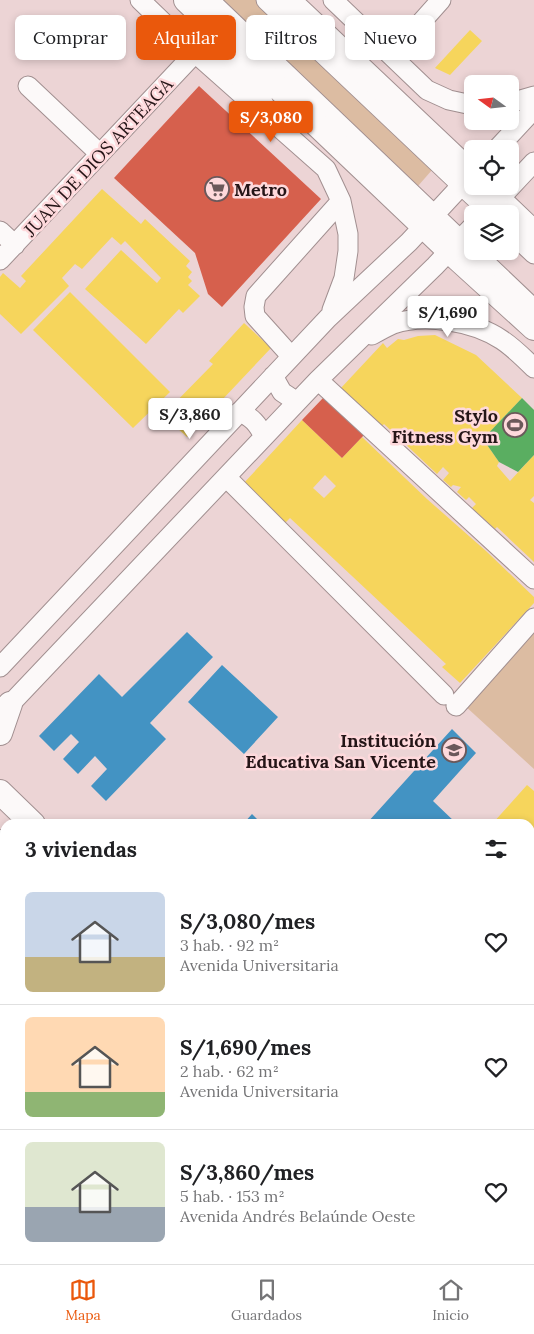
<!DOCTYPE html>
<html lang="es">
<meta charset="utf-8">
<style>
:root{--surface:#fff;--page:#f2f2f2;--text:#202124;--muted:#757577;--line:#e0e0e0;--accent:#ea580c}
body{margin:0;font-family:Lora,serif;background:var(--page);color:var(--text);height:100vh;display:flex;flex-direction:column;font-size:19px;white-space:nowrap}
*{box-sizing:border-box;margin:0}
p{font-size:16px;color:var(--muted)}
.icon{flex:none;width:28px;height:28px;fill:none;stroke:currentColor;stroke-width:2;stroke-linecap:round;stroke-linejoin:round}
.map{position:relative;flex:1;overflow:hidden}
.sheet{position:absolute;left:0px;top:819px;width:535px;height:446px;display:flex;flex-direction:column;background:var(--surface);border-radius:15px 15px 0 0;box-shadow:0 2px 8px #0003}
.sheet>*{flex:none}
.guide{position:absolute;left:15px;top:15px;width:505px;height:45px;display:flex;gap:10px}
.needle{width:32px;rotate:285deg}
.controls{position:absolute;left:464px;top:75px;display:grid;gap:10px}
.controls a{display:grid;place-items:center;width:55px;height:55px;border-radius:8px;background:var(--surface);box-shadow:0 2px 8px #0003;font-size:25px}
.price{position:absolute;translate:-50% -42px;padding:0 11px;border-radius:5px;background:#fff;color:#222;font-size:16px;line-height:32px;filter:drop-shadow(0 1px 2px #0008)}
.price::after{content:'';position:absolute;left:50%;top:30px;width:15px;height:11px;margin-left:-8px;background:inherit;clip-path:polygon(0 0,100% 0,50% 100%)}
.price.current{background:var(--accent);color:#fff}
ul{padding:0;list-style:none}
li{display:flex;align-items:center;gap:15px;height:125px;padding:0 25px}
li+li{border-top:1px solid var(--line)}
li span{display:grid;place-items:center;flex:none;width:140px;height:100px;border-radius:8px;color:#555}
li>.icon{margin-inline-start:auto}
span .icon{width:60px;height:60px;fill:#fffc;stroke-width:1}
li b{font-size:21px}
h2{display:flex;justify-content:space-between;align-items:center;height:60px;padding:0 25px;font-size:21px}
.chip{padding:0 18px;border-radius:8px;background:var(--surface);box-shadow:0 2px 8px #0003;font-size:18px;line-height:45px}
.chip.current{background:var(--accent);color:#fff}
.dock{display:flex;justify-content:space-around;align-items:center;height:70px;border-top:1px solid var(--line);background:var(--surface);font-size:14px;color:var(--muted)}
.dock a{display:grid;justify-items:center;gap:2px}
.dock .current{color:var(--accent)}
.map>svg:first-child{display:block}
.green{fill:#dcbca2}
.homes{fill:#f6d55c;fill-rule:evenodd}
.shops{fill:#d6604d}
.schools{fill:#4393c3}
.public{fill:#5aae61}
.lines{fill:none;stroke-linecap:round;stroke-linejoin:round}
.minor-casing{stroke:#a18f90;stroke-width:21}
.major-casing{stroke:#a18f90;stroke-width:26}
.minor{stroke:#fcf9f9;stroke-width:19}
.major{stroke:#fcf9f9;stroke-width:24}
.labels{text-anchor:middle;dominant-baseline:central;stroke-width:5;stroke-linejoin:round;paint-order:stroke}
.street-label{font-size:18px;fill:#251517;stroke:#fed9dc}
.poi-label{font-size:18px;font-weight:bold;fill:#251517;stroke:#fed9dc;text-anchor:end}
</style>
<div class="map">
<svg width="534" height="1264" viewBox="0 0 534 1264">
<rect width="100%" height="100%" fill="#ecd4d5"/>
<path class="green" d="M 219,0 L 256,0 L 432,170 L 418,186 Z
M 534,627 L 534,769 L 464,705 Z"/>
<path class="homes" d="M 470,30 L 482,41 L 450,75 L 435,68 Z
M 102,189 L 141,224 L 145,219 L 190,261 L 186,266 L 192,272 L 188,277 L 192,281 L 188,285 L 200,296 L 183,313 L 179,309 L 146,344 L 85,289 L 121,250 L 157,283 L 161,278 L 125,241 L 121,245 L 112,237 L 82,269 L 75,264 L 62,278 L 69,286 L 21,334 L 0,314 L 0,277 L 3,273 L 20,288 L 26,281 L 21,276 Z
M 70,292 L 170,392 L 133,428 L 33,330 Z
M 244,323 L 271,348 L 187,437 L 163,415 L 213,364 L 209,361 Z
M 435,335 L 476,355 L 522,398 L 483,439 L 499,462 L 497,466 L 510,481 L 534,455 L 534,496 L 530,500 L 534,503 L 534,562 L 497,527 L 495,529 L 472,508 L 476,504 L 469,497 L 466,500 L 457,492 L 461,487 L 453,485 L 451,487 L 443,480 L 449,473 L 443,467 L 437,474 L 384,424 L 381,427 L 340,389 L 383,343 L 387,348 L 398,339 L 404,340 L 418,336 Z
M 302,420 L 342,458 L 362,437 L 427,499 L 486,551 L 534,597 L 534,603 L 460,683 L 442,667 L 446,664 L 290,518 L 285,523 L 243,484 ZM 325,475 L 336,486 L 324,498 L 313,488 Z
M 527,785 L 534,791 L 534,1005 L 530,1001 L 530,824 L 492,824 Z
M 0,869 L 5,874 L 5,1031 L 0,1026 L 0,937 L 5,932 L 0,927 Z
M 530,1040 L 534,1044 L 534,1164 L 530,1161 Z
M 0,1045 L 5,1049 L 5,1103 L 4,1102 L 0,1107 Z
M 5,1135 L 5,1215 L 0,1210 L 0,1141 Z
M 75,1260 L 214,1260 L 211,1264 L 71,1264 Z
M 236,1260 L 325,1260 L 322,1264 L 233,1264 Z
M 361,1260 L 416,1260 L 420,1264 L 357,1264 Z"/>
<path class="shops" d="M 199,86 L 321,199 L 222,307 L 208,294 L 195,253 L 114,178 Z
M 323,398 L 364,435 L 342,458 L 302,420 Z"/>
<path class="schools" d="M 187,632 L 213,657 L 150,723 L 166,739 L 106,801 L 91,786 L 107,769 L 95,756 L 78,774 L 63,759 L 79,742 L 71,734 L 54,751 L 39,736 L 99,674 L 122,697 Z
M 222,665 L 278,717 L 244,754 L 188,702 Z
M 452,729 L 476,753 L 433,801 L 457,824 L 369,824 L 367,823 Z
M 252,814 L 262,824 L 243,824 Z"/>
<path class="public" d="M 522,398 L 534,410 L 534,455 L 518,472 L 499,462 L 483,439 Z"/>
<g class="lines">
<defs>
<path id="minor" d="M 140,0 L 195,53 L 326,169 L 341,201 L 348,234 L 348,251 L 344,278 L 332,310
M 209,0 L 472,251
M 266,0 L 492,214
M 333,0 L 427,90 L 449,100 L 472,105
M 392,55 L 441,0
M 28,86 L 100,154
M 510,103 L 534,96
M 497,149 L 534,109
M 490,209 L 534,162
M 0,231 L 15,245
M 510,231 L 534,254
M 473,251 L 534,309
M 0,260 L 195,53
M 372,335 C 379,331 386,327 393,324 C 424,313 474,321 502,340 C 514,348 524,358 534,368
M 291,356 L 255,316 L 254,307 L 256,296 L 341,201
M 273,376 L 282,392 L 297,402
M 318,380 L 534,579
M 239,412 C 252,417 258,424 264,437
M 226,477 L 444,695
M 0,667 L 328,318 L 409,242 L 472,174
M 456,706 L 534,618
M 0,715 L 318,380 L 435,266 L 472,227
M 530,1206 L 534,1201
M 0,1232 L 5,1237
M 530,1236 L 534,1232
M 29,1260 L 33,1264
M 51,1264 L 55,1260"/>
<path id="major" d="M 186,0 L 458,259 L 534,328
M 288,0 L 472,174
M 211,42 L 257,95 L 267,117
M 485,186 L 534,233
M 0,733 L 10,704
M 0,792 L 33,824
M 0,842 L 5,847
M 441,1260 L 445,1264
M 493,1260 L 498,1264"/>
</defs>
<use href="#minor" class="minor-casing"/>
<use href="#major" class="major-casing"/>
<use href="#minor" class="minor"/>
<use href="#major" class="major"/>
</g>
<defs>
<symbol id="supermarket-ring" viewBox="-11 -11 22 22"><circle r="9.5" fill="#fed9dc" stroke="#6b585a" stroke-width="1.5"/><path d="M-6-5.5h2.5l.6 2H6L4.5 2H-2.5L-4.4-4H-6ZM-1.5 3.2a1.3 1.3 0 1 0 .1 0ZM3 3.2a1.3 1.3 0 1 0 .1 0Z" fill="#6b585a"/></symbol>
<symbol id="stadium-ring" viewBox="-11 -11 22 22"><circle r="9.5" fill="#fed9dc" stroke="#6b585a" stroke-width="1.5"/><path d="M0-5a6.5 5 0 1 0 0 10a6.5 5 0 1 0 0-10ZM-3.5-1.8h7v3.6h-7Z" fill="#6b585a"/></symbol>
<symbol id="school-ring" viewBox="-11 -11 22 22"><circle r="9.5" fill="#fed9dc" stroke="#6b585a" stroke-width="1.5"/><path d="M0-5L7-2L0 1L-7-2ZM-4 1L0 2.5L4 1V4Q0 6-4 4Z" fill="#6b585a"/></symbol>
</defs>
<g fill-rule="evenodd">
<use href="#supermarket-ring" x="203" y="175" width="28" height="28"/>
<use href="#stadium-ring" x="501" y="411" width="28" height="28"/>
<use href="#school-ring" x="440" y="736" width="28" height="28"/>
</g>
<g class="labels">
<g class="street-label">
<text transform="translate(98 157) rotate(-47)">JUAN DE DIOS ARTEAGA</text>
</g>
<g class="poi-label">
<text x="234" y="189" text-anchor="start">Metro</text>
<text x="498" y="415">Stylo<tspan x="498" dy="21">Fitness Gym</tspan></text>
<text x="436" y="740">Institución<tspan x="436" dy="21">Educativa San Vicente</tspan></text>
</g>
</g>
</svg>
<div class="controls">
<a><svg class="needle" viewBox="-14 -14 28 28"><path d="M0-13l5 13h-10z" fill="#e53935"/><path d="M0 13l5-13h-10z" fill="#757577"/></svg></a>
<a><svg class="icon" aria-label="locate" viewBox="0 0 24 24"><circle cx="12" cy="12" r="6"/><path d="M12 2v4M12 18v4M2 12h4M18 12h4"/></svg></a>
<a><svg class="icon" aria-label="layers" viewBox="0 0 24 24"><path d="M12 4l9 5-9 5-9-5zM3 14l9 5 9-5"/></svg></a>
</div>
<b class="price current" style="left:271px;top:143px">S/3,080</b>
<b class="price" style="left:448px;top:338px">S/1,690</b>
<b class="price" style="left:190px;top:440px">S/3,860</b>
<div class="guide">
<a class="chip">Comprar</a>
<a class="chip current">Alquilar</a>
<a class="chip">Filtros</a>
<a class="chip">Nuevo</a>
</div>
<section class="sheet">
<h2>3 viviendas<svg class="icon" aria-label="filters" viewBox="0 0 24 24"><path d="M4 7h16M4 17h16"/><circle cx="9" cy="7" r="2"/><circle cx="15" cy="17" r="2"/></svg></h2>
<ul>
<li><span style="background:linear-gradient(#c9d6e8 65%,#c2b280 0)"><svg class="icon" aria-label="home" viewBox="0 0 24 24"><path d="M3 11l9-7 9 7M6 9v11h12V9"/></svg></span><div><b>S/3,080/mes</b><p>3 hab. · 92 m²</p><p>Avenida Universitaria</p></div><svg class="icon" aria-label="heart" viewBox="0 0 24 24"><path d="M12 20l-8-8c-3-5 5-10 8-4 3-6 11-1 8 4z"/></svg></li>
<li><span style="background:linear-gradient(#ffd9b3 75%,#8fb573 0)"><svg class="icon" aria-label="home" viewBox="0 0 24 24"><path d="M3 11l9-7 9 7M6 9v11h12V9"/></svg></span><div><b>S/1,690/mes</b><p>2 hab. · 62 m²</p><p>Avenida Universitaria</p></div><svg class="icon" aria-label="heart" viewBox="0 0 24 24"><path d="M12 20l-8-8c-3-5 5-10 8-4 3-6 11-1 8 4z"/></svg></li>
<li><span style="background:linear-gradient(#dfe7d0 65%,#9aa5b1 0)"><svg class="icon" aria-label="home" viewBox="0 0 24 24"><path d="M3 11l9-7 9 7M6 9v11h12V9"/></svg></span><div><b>S/3,860/mes</b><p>5 hab. · 153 m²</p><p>Avenida Andrés Belaúnde Oeste</p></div><svg class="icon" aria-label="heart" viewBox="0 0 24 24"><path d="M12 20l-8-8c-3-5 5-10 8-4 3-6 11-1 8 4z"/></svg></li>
</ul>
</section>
</div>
<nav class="dock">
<a class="current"><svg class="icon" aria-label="map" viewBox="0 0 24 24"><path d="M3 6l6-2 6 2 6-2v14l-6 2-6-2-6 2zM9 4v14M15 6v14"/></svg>Mapa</a>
<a><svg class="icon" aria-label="saved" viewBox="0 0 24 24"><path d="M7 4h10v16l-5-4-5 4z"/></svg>Guardados</a>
<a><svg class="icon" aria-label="home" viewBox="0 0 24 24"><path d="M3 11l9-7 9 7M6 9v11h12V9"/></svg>Inicio</a>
</nav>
